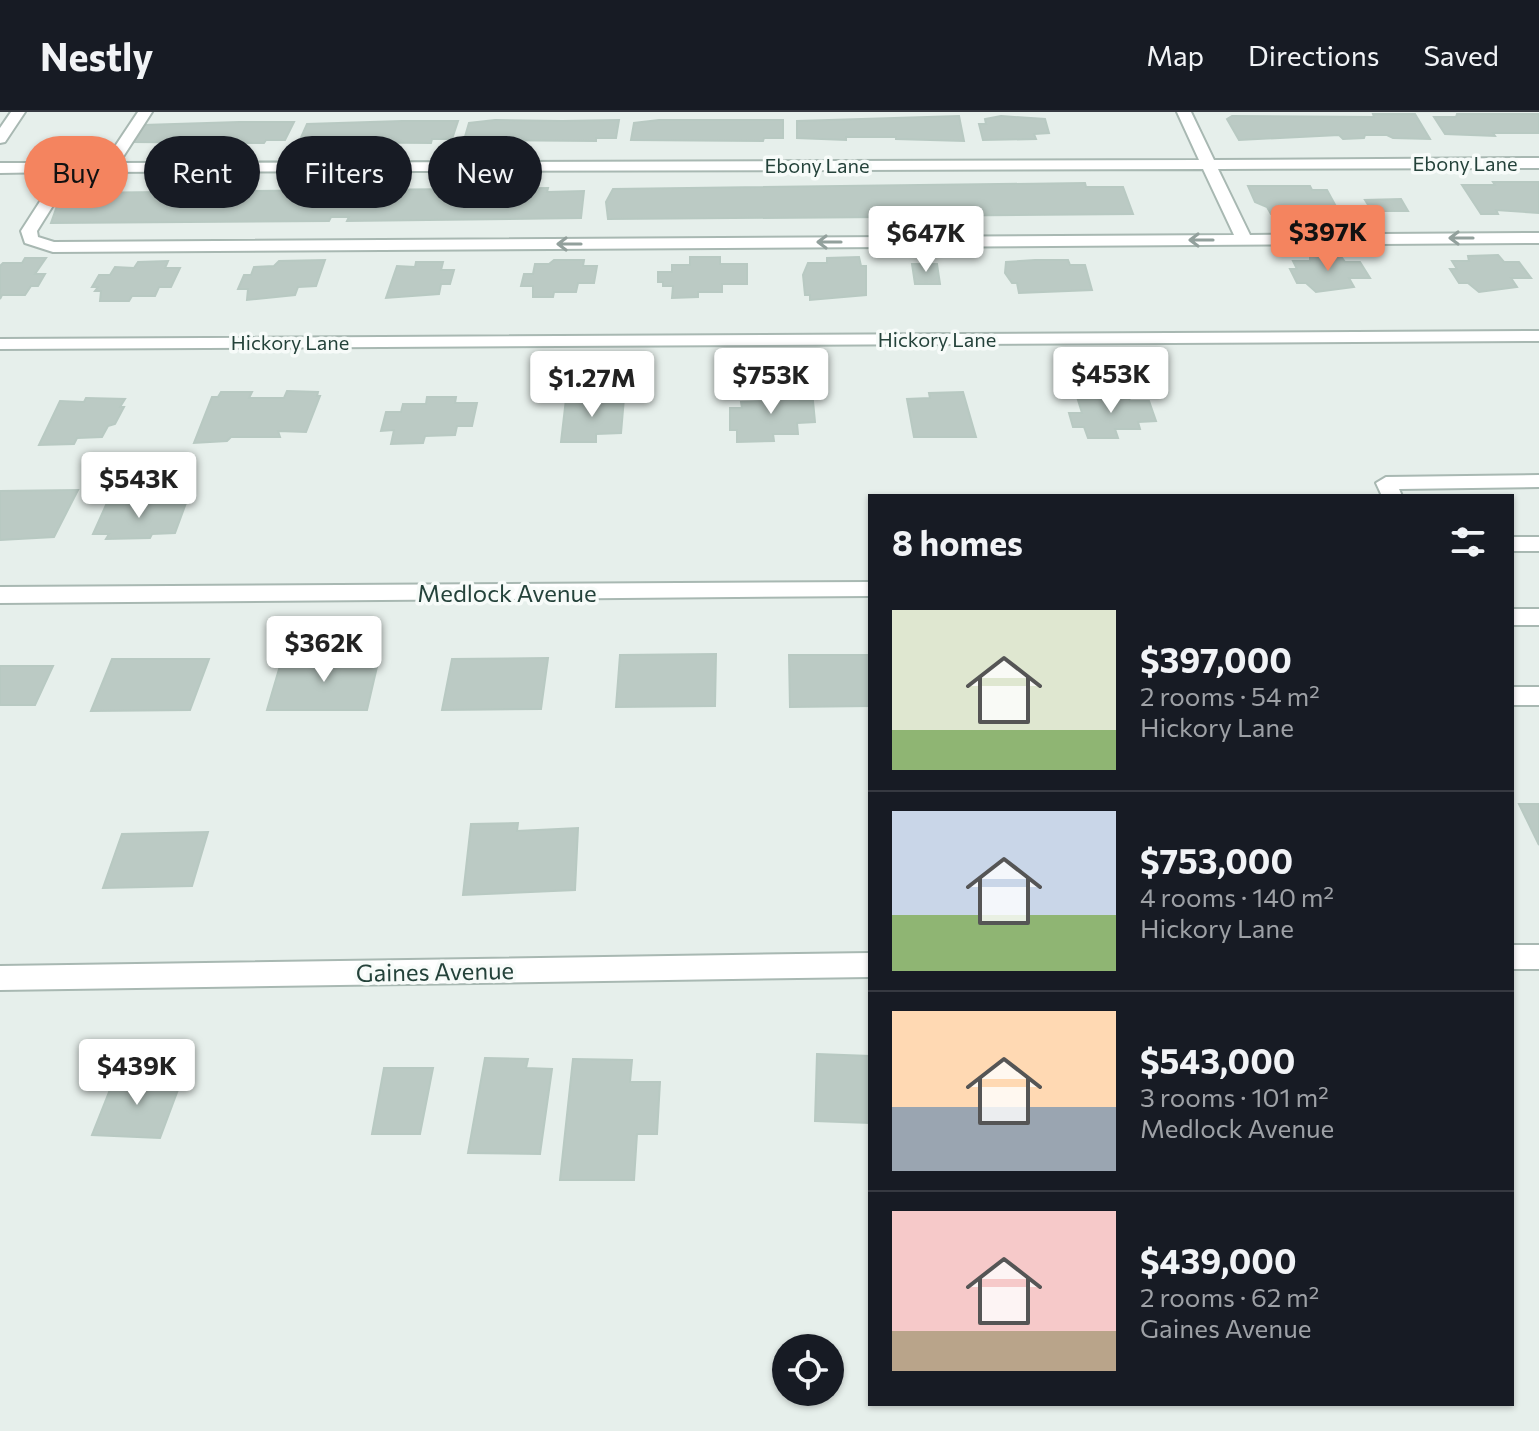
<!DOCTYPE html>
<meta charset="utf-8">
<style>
:root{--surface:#171b24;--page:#242831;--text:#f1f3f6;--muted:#9ea1a6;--line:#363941;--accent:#f4845f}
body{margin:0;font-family:Commissioner,sans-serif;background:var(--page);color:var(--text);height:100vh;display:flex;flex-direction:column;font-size:30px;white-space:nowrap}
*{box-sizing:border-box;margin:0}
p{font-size:26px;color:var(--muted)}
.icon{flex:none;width:44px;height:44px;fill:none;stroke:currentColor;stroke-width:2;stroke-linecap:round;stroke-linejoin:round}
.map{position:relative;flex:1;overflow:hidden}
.drawer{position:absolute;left:868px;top:382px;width:646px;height:912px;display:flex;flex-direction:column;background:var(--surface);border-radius:0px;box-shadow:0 2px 6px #0004}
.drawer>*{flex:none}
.hud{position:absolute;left:24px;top:24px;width:724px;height:72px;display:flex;gap:16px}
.tools{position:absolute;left:772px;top:1222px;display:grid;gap:16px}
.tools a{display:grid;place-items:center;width:72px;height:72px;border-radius:50%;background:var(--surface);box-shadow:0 2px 6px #0004;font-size:40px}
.price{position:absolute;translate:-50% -68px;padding:0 18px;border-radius:8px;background:#fff;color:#222;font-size:26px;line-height:52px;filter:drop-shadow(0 2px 4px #0008)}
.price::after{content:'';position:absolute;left:50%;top:48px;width:24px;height:18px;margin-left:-12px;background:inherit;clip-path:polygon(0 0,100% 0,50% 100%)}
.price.active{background:var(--accent);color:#111}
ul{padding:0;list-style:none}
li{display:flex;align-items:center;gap:24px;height:200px;padding:0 24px}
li+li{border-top:2px solid var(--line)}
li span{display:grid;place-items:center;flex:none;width:224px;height:160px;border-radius:0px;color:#555}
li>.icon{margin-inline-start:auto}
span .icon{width:96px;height:96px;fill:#fffc;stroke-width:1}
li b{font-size:34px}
h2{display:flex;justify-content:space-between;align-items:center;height:96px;padding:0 24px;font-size:34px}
.tag{padding:0 28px;border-radius:36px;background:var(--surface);box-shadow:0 2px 6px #0004;font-size:28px;line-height:72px}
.tag.active{background:var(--accent);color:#111}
header{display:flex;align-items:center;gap:48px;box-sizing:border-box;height:112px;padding:0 40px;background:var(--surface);border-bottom:2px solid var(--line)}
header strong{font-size:38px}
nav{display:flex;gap:44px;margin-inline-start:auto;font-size:28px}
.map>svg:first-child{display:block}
.building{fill:#bbcac4;stroke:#b8c9c2;stroke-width:2}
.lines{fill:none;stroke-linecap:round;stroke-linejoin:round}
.minor-casing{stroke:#a8b8b2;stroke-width:4}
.minor{fill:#fff;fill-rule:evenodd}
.oneway{stroke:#92a09c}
.labels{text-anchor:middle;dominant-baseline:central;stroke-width:7;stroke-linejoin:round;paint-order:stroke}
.far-street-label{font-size:20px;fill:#24423a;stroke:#f7fbf9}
.street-label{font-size:24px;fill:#24423a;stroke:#f7fbf9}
</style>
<header>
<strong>Nestly</strong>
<nav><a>Map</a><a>Directions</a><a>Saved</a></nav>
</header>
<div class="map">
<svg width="1539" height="1319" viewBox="0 0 1539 1319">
<rect width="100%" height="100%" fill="#e6efeb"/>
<path class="building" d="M 1373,2 L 1415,2 L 1430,27 L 1393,26 L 1387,23 L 1365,23 L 1364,26 L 1343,27 L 1339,23 L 1239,28 L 1227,7 L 1232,4 L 1374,5 Z
M 1457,2 L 1539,2 L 1539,21 L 1493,21 L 1495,24 L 1445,22 L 1434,5 L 1456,5 Z
M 959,4 L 964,29 L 896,27 L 896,25 L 846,25 L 846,28 L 797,26 L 797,9 Z
M 1001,4 L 1045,7 L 1049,21 L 1034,22 L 1036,27 L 983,28 L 979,12 L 986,12 L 985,7 Z
M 495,8 L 562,9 L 619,8 L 616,26 L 596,26 L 596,29 L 464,28 L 469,11 Z
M 659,8 L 783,8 L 783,26 L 764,26 L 763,29 L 631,28 L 634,11 Z
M 402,9 L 458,9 L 452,27 L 432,27 L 431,31 L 299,30 L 307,12 Z
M 239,10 L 294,10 L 285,28 L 266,28 L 264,31 L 132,30 L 143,13 Z
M 1493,70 L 1539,70 L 1539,101 L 1496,98 L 1498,102 L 1481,102 L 1462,73 L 1495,73 Z
M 1085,71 L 1086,75 L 1123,75 L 1133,102 L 902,104 L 901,100 L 884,101 L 884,105 L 608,107 L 606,90 L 613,77 Z
M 1248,74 L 1310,74 L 1312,78 L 1327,78 L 1339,100 L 1271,102 L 1267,95 L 1255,90 Z
M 548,76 L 547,80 L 584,79 L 581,106 L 347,109 L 349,105 L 331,105 L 329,109 L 51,111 L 57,94 L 71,81 Z
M 1401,87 L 1408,99 L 1372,99 L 1365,88 Z
M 1310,143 L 1340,143 L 1345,150 L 1360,150 L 1370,166 L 1349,166 L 1354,175 L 1316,180 L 1306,171 L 1297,171 L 1290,157 L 1297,157 L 1293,149 L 1310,149 Z
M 1498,143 L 1504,150 L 1519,150 L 1531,166 L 1511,166 L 1517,175 L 1479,180 L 1468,171 L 1459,171 L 1450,157 L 1457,157 L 1452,149 L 1469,149 L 1468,144 Z
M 690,145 L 720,145 L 720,152 L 747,152 L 747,172 L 722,172 L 722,180 L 698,180 L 698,185 L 672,186 L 673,174 L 663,174 L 663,170 L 658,170 L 658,160 L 672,160 L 672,153 L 690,153 Z
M 859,145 L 861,154 L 866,154 L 866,183 L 810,188 L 810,183 L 805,183 L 803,163 L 808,151 L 827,151 L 827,146 Z
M 25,146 L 46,146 L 35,162 L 45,162 L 38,174 L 31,174 L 25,183 L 2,183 L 0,187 L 0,154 L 3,151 L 22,151 Z
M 325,148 L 316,174 L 298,175 L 295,183 L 247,188 L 248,177 L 238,177 L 244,163 L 251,163 L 254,155 L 274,154 L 279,149 Z
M 554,148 L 584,148 L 583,154 L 597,154 L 594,171 L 578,171 L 576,180 L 554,180 L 553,185 L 533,185 L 533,174 L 521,174 L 524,162 L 533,162 L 535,152 L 549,152 Z
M 1035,148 L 1068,148 L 1070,153 L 1085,153 L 1092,178 L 1019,181 L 1017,171 L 1012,171 L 1005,161 L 1006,150 Z
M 168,149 L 165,156 L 180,156 L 171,175 L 159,175 L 155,184 L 132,184 L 129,189 L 100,189 L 101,179 L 95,179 L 98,175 L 92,175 L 99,163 L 110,163 L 115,155 L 134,156 L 138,150 Z
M 416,150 L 443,150 L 441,158 L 454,158 L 450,172 L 441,172 L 439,182 L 386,186 L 397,154 L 415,155 Z
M 912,152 L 937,152 L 940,172 L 915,172 Z
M 799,276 L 800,289 L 813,289 L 815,310 L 797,311 L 798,322 L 773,322 L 774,329 L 737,330 L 737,318 L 730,318 L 730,296 L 742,296 L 741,290 L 764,289 L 763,277 Z
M 287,279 L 318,280 L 317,284 L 320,284 L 306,320 L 278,319 L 280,325 L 231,325 L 227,329 L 194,331 L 212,285 L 218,285 L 221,280 L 252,280 L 249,286 L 284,286 Z
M 963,280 L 976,325 L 914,325 L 907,287 L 930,286 L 929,281 Z
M 1127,281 L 1130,289 L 1149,289 L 1156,309 L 1138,310 L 1140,317 L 1115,317 L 1118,326 L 1088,326 L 1084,315 L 1073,315 L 1069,301 L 1082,301 L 1078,288 L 1101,288 L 1099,282 Z
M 427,285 L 456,285 L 455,291 L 477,291 L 472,314 L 457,314 L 455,323 L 425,324 L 423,331 L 391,332 L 394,318 L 381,319 L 386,300 L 401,300 L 403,292 L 426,292 Z
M 86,286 L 125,287 L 120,295 L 124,295 L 115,312 L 108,314 L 102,325 L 77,326 L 74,332 L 39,333 L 60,289 L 84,290 Z
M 624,286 L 621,321 L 596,322 L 596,330 L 561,330 L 566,287 Z
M 78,378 L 54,425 L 0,428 L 0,379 Z
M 186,391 L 175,421 L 152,422 L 150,426 L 106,427 L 109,422 L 93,422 L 106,393 Z
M 716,542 L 715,594 L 616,595 L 620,543 Z
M 789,543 L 870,543 L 870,594 L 790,595 Z
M 379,546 L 367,598 L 267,598 L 282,547 Z
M 548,546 L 541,597 L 442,598 L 452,547 Z
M 112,547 L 209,547 L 190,598 L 91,599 Z
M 0,554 L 53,554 L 35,593 L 0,593 Z
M 1519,692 L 1539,692 L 1539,733 Z
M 518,711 L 517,719 L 578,716 L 575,778 L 463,783 L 471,712 Z
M 208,720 L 192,774 L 103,776 L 122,722 Z
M 817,942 L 870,944 L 870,1011 L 815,1009 Z
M 485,946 L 528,947 L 526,956 L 552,957 L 540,1042 L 468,1041 Z
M 573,947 L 632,948 L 630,970 L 660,970 L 657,1022 L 637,1022 L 634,1068 L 560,1068 Z
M 384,956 L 433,956 L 420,1022 L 372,1022 Z
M 115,965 L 182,967 L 160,1026 L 92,1023 Z"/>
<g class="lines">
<defs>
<path id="minor" d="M 11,0 L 25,0 L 5,30 L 0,31 L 0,16 Z
M 138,0 L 152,0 L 119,51 L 1199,48 L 1177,0 L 1191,0 L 1214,48 L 1539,46 L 1539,56 L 1218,57 L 1250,123 L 1539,121 L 1539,131 L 53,140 L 25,131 L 21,119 L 59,60 L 0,61 L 0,51 L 104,51 ZM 1203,57 L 1234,123 L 54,130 L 38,125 L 37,119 L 74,60 Z
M 1539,219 L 1539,229 L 0,237 L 0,227 Z
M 1539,363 L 1539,375 L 1399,377 L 1402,384 L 1382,384 L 1376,371 L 1386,365 Z
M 1512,425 L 1539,425 L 1539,439 L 1512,439 Z
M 870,470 L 870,484 L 0,491 L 0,475 Z
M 1512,497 L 1539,497 L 1539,513 L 1512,513 Z
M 1512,575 L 1539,575 L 1539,593 L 1512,593 Z
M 1512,833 L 1539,833 L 1539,857 L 1512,857 Z
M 870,841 L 870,865 L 0,878 L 0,854 Z"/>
</defs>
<use href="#minor" class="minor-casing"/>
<use href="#minor" class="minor"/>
</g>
<defs><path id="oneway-shaft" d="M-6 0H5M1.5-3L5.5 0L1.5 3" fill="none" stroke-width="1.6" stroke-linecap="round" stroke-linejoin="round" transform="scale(2)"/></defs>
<g class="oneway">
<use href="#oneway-shaft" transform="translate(1461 126) rotate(180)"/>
<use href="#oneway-shaft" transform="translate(1201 128) rotate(180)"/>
<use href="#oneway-shaft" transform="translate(829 130) rotate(180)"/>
<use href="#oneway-shaft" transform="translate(569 132) rotate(180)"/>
</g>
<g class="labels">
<g class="far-street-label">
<text x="1465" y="51">Ebony Lane</text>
<text x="817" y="53">Ebony Lane</text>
<text x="937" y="227">Hickory Lane</text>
<text x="290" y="230">Hickory Lane</text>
</g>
<g class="street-label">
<text x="507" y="480">Medlock Avenue</text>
<text transform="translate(435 859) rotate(-1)">Gaines Avenue</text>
</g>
</g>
</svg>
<div class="tools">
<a><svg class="icon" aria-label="locate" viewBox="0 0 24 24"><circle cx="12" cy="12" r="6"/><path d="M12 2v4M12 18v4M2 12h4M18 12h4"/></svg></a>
</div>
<b class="price active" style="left:1328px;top:161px">$397K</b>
<b class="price" style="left:926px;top:162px">$647K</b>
<b class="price" style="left:1111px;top:303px">$453K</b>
<b class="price" style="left:771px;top:304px">$753K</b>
<b class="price" style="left:592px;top:307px">$1.27M</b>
<b class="price" style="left:139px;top:408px">$543K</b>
<b class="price" style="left:324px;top:572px">$362K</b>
<b class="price" style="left:137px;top:995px">$439K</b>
<div class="hud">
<a class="tag active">Buy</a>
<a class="tag">Rent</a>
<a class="tag">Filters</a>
<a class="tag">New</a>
</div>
<section class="drawer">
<h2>8 homes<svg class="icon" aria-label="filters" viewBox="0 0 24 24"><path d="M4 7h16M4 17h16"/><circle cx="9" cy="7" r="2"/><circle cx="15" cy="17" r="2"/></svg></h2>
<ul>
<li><span style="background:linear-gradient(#dfe7d0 75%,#8fb573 0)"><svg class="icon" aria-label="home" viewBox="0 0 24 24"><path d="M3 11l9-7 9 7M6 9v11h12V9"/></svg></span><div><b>$397,000</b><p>2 rooms · 54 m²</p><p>Hickory Lane</p></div></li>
<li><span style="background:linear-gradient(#c9d6e8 65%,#8fb573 0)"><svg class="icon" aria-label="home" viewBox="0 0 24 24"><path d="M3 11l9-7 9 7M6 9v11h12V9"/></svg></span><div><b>$753,000</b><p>4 rooms · 140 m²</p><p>Hickory Lane</p></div></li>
<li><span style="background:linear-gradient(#ffd9b3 60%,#9aa5b1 0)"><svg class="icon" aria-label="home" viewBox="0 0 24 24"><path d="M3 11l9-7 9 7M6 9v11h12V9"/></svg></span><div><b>$543,000</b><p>3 rooms · 101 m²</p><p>Medlock Avenue</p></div></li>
<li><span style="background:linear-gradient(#f6c9c9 75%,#b9a48a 0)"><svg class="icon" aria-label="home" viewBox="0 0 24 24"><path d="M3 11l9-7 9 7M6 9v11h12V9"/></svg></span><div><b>$439,000</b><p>2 rooms · 62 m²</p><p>Gaines Avenue</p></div></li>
</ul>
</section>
</div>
